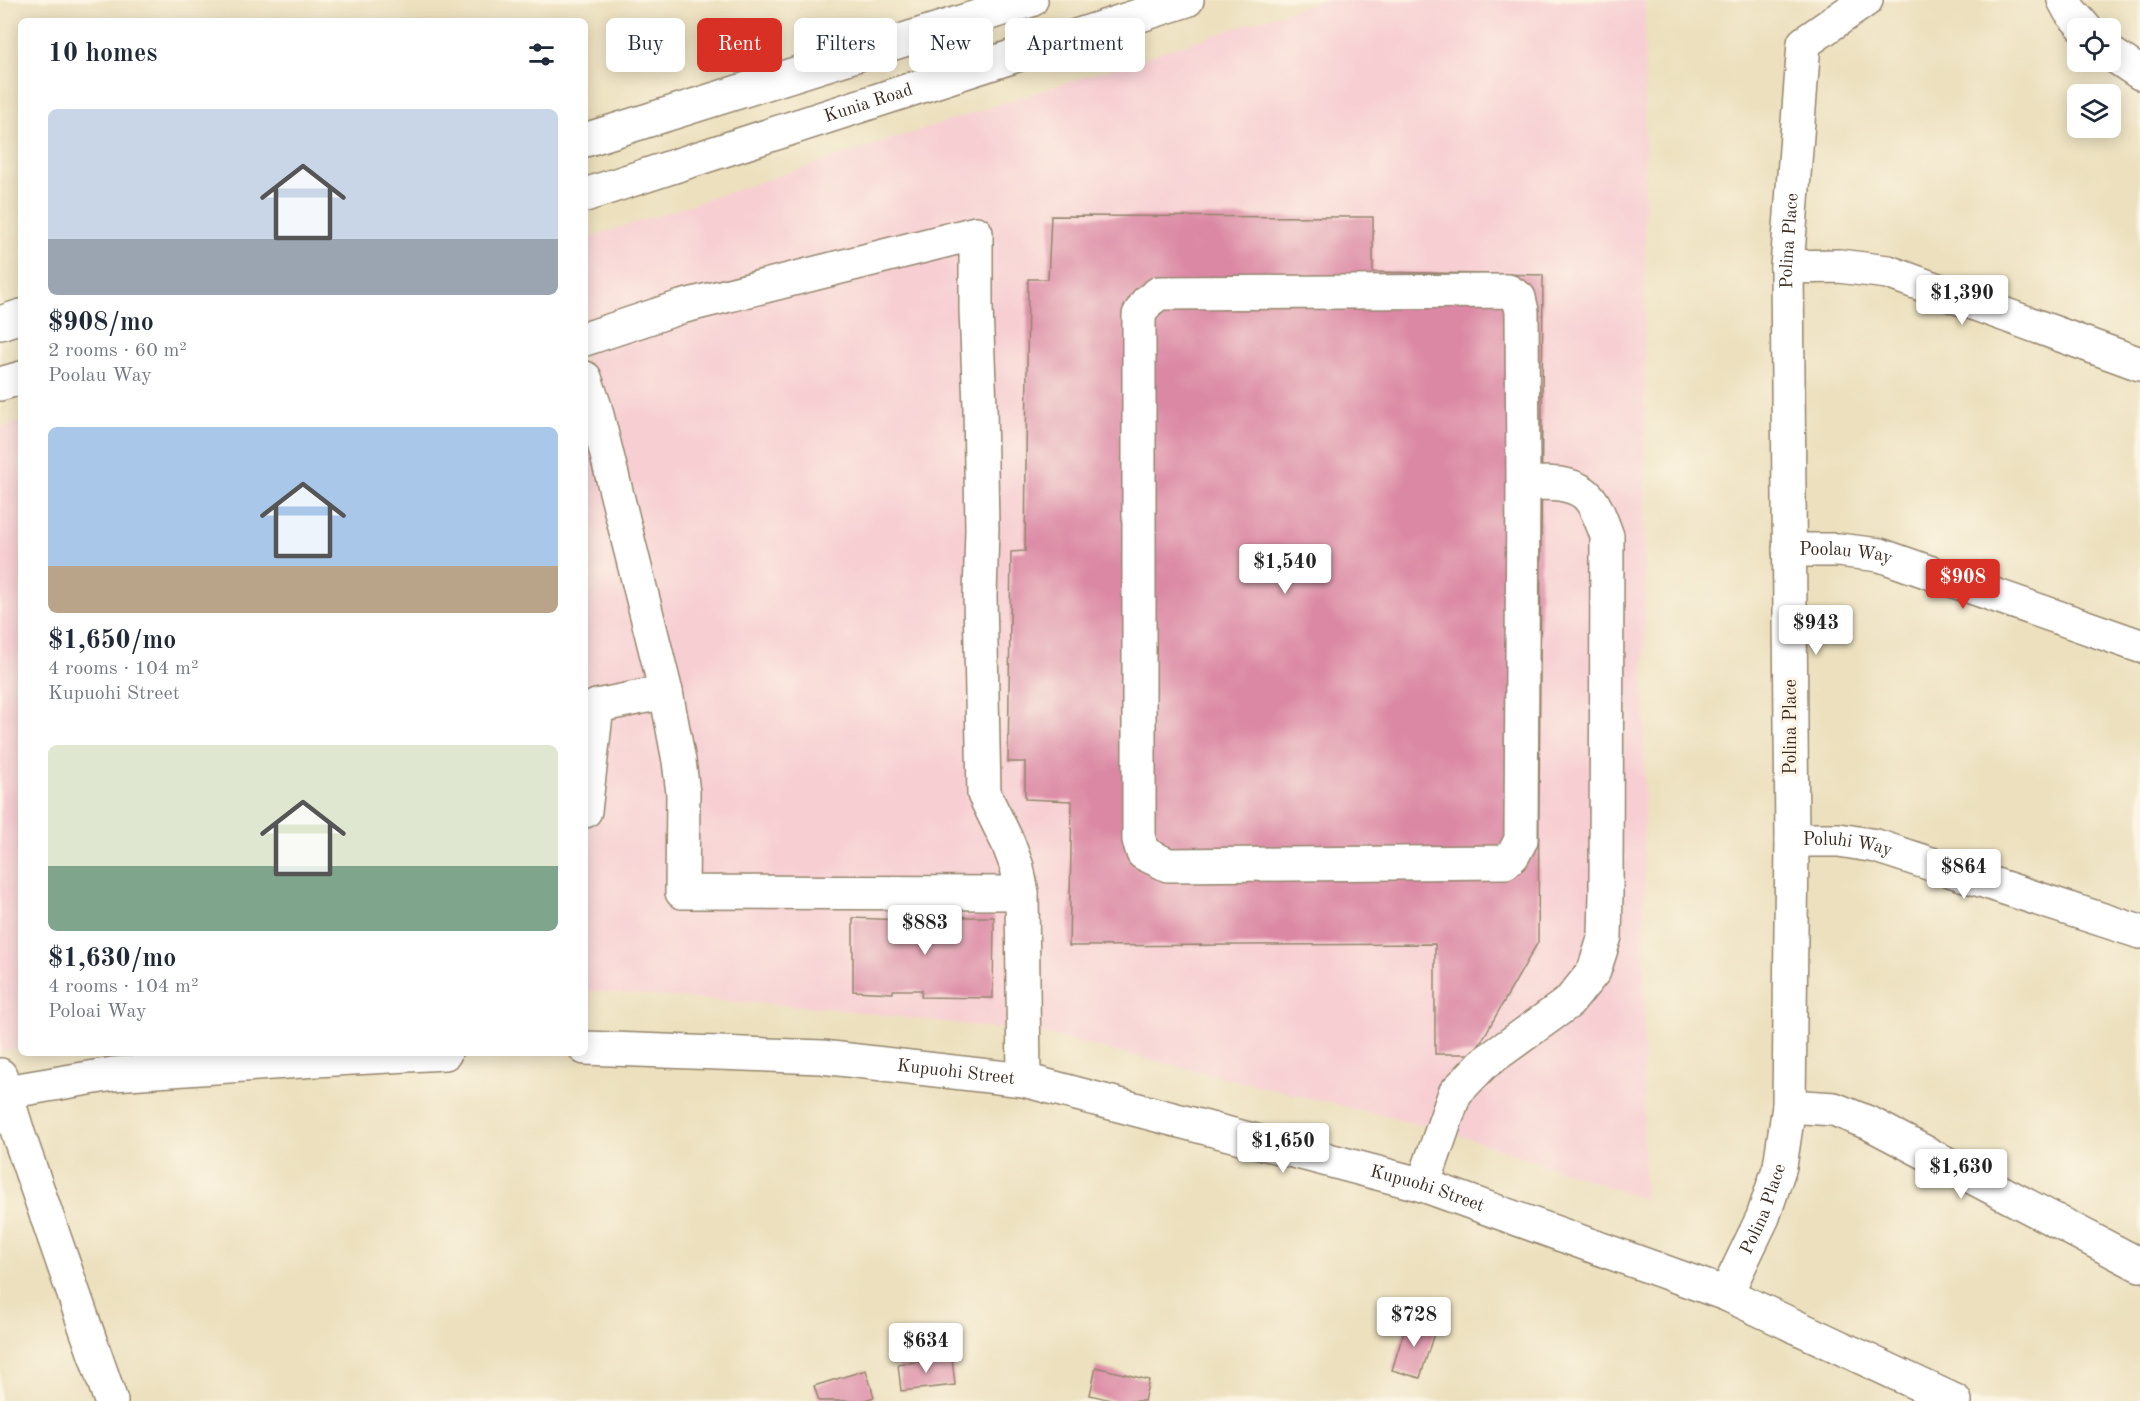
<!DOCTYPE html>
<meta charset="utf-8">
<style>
:root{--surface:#fff;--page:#f2f2f3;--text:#1f2937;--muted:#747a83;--accent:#d93025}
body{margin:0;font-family:"Old Standard TT",serif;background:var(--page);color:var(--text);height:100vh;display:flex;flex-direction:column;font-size:22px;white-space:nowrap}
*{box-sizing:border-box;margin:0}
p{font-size:20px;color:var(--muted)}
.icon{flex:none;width:33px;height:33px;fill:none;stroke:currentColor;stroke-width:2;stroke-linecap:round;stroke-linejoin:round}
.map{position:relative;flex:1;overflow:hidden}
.drawer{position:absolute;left:18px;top:18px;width:570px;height:1038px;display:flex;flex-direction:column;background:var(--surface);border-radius:9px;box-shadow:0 3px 15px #0003}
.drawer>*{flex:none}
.guide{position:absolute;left:606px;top:18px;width:570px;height:54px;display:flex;gap:12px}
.buttons{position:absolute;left:2067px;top:18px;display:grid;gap:12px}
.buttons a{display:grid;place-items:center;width:54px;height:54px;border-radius:9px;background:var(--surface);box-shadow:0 3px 15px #0003;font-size:30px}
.price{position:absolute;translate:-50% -51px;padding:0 14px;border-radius:6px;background:#fff;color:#222;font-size:20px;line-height:39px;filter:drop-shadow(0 2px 3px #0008)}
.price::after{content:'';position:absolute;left:50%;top:36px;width:18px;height:14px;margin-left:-9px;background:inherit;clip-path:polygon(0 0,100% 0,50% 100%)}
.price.active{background:var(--accent);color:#fff}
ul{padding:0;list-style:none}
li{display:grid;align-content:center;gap:12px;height:318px;padding:0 30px}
li span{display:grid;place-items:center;height:186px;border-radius:9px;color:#555}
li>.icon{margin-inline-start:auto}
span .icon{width:108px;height:108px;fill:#fffc;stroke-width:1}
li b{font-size:26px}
h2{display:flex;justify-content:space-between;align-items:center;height:72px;padding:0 30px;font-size:26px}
.pill{padding:0 21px;border-radius:9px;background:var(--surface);box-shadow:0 3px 15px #0003;font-size:21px;line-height:54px}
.pill.active{background:var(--accent);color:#fff}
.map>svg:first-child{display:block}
.built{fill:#f7cfd3}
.building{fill:#db88a4}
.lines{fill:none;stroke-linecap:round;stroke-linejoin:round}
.minor-casing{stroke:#94856e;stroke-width:36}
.major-casing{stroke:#94856e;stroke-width:36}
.minor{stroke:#fff;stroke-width:33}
.major{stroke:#fff;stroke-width:33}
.labels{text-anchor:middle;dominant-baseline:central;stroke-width:6;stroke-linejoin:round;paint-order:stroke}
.street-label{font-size:18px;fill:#3b2a1e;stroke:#fcf5e5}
</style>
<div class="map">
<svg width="2140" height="1401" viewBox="0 0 2140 1401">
<rect width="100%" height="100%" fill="#fcf5e5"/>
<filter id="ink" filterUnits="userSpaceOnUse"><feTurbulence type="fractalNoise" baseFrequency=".0167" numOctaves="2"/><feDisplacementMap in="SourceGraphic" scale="12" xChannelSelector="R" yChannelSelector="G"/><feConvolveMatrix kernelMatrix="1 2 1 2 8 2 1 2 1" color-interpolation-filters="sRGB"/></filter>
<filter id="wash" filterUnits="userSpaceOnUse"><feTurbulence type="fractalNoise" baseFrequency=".008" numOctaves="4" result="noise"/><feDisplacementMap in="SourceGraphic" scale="24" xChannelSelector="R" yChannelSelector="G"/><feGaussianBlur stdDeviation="1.35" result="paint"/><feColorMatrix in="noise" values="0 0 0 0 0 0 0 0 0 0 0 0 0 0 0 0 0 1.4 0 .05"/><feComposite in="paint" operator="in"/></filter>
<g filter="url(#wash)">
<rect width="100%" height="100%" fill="#ece0be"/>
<path class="built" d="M 1322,0 L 1645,0 L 1644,1199 L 1451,1132 L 1043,1034 L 826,1008 L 585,991 L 585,239 Z
M 21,421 L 21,1048 L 0,1052 L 0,428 Z"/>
<g id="blocks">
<path class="building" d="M 1051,216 L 1373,217 L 1373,272 L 1543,275 L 1538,942 L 1474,1054 L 1435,1054 L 1435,944 L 1069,946 L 1072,801 L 1025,799 L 1025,762 L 1008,762 L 1011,552 L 1025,551 L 1028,279 L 1048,279 Z
M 901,912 L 930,912 L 930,920 L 949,920 L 949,917 L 994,917 L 993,998 L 921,997 L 922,990 L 893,990 L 893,993 L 853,991 L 853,918 L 901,920 Z
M 1408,1318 L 1436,1327 L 1420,1378 L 1392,1370 Z
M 952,1358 L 955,1385 L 901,1391 L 898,1364 Z
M 1096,1367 L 1149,1380 L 1144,1401 L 1115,1401 L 1090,1395 Z
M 866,1370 L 874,1397 L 862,1401 L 819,1401 L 814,1386 Z"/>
</g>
</g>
<g filter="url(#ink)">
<use href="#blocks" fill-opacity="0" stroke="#94856e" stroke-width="1.5"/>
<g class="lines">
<defs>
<g id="minor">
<path d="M 2064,0 L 2070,11 L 2085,28"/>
<path d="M 2110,53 L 2140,73"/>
<path d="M 1787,267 L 1839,266 L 1888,272 L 2140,364"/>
<path d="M 585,339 L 681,307 L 976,233 L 976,309 L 980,406 L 982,529 L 980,596 L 984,794 L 1008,843 L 1017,867 L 1022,893 L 1024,1080"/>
<path d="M 585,378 L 595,407 L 666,692 L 679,761 L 683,793 L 682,892 L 1022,893"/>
<path id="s1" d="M 1789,550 L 1838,550 L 1880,555 L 2140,646"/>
<path d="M 597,706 L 666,692"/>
<path d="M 585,713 L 597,706 L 585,811"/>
<path id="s2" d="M 1792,840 L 1839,840 L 1876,846 L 2140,932"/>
<path id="s3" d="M 585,1048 L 822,1057 L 1024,1080 L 1423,1185 L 1726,1294 L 1955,1401"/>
<path d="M 0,1075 L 20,1139 L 111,1401"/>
<path d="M 0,1093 L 113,1074 L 316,1060 L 445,1053"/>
<path d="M 1789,1106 L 1834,1109 L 1871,1124 L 2140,1265"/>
<path d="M 1423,1185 L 1455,1093 L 1483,1064 L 1569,1002 L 1594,971 L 1605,936 L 1606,893 L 1607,536 C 1602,523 1596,502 1584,493 C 1568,481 1542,483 1523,483 L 1522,311 L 1519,298 L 1508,291 L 1159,293 L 1147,302 L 1139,315 L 1139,840 L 1143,853 L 1168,865 L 1505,862 L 1513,855 L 1521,840 L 1523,483"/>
<path id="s4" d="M 1726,1294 L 1763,1217 L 1780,1166 L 1789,1106 L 1792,840 L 1787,267 L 1804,43 L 1866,0"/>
</g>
<g id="major">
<path d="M 585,140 L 1031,0"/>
<path id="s5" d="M 585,195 L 1187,0"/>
<path d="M 0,323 L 21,316"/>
<path d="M 0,384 L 21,378"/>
</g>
</defs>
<use href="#minor" class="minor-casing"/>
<use href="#major" class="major-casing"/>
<use href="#minor" class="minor"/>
<use href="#major" class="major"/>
</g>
</g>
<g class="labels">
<g class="street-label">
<text stroke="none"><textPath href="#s5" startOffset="298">Kunia Road</textPath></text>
<text stroke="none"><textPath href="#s4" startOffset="1065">Polina Place</textPath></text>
<text stroke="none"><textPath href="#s1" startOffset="57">Poolau Way</textPath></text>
<text transform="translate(1791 727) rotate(-90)">Polina Place</text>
<text stroke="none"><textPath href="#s2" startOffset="56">Poluhi Way</textPath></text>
<text stroke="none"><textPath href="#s3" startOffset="372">Kupuohi Street</textPath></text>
<text stroke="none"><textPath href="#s3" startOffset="858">Kupuohi Street</textPath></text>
<text stroke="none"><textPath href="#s4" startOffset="93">Polina Place</textPath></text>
</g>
</g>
</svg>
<div class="buttons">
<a><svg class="icon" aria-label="locate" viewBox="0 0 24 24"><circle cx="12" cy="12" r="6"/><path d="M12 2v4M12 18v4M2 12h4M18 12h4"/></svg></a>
<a><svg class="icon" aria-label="layers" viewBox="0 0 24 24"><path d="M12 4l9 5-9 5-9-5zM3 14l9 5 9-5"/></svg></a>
</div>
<b class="price" style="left:1962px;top:326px">$1,390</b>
<b class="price" style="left:1285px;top:595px">$1,540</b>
<b class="price active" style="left:1963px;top:610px">$908</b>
<b class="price" style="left:1816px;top:656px">$943</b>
<b class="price" style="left:1964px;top:900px">$864</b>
<b class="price" style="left:925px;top:956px">$883</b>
<b class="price" style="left:1283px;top:1174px">$1,650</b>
<b class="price" style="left:1961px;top:1200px">$1,630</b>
<b class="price" style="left:1414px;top:1348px">$728</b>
<b class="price" style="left:926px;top:1374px">$634</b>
<div class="guide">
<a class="pill">Buy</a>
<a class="pill active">Rent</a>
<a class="pill">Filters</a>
<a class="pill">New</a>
<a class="pill">Apartment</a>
</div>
<section class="drawer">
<h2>10 homes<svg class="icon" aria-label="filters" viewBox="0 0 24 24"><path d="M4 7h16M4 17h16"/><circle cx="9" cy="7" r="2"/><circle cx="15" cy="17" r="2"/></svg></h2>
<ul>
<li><span style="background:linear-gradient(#c9d6e8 70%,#9aa5b1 0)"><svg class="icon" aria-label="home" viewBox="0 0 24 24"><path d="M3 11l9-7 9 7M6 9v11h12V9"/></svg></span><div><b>$908/mo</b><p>2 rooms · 60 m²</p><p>Poolau Way</p></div></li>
<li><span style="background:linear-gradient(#a9c7e8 75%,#b9a48a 0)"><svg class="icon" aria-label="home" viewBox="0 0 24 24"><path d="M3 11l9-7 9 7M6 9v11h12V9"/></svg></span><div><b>$1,650/mo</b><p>4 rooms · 104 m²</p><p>Kupuohi Street</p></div></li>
<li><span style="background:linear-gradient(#dfe7d0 65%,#7fa58c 0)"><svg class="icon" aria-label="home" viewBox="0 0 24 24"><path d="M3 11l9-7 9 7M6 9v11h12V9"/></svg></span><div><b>$1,630/mo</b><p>4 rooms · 104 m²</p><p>Poloai Way</p></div></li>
</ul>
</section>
</div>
